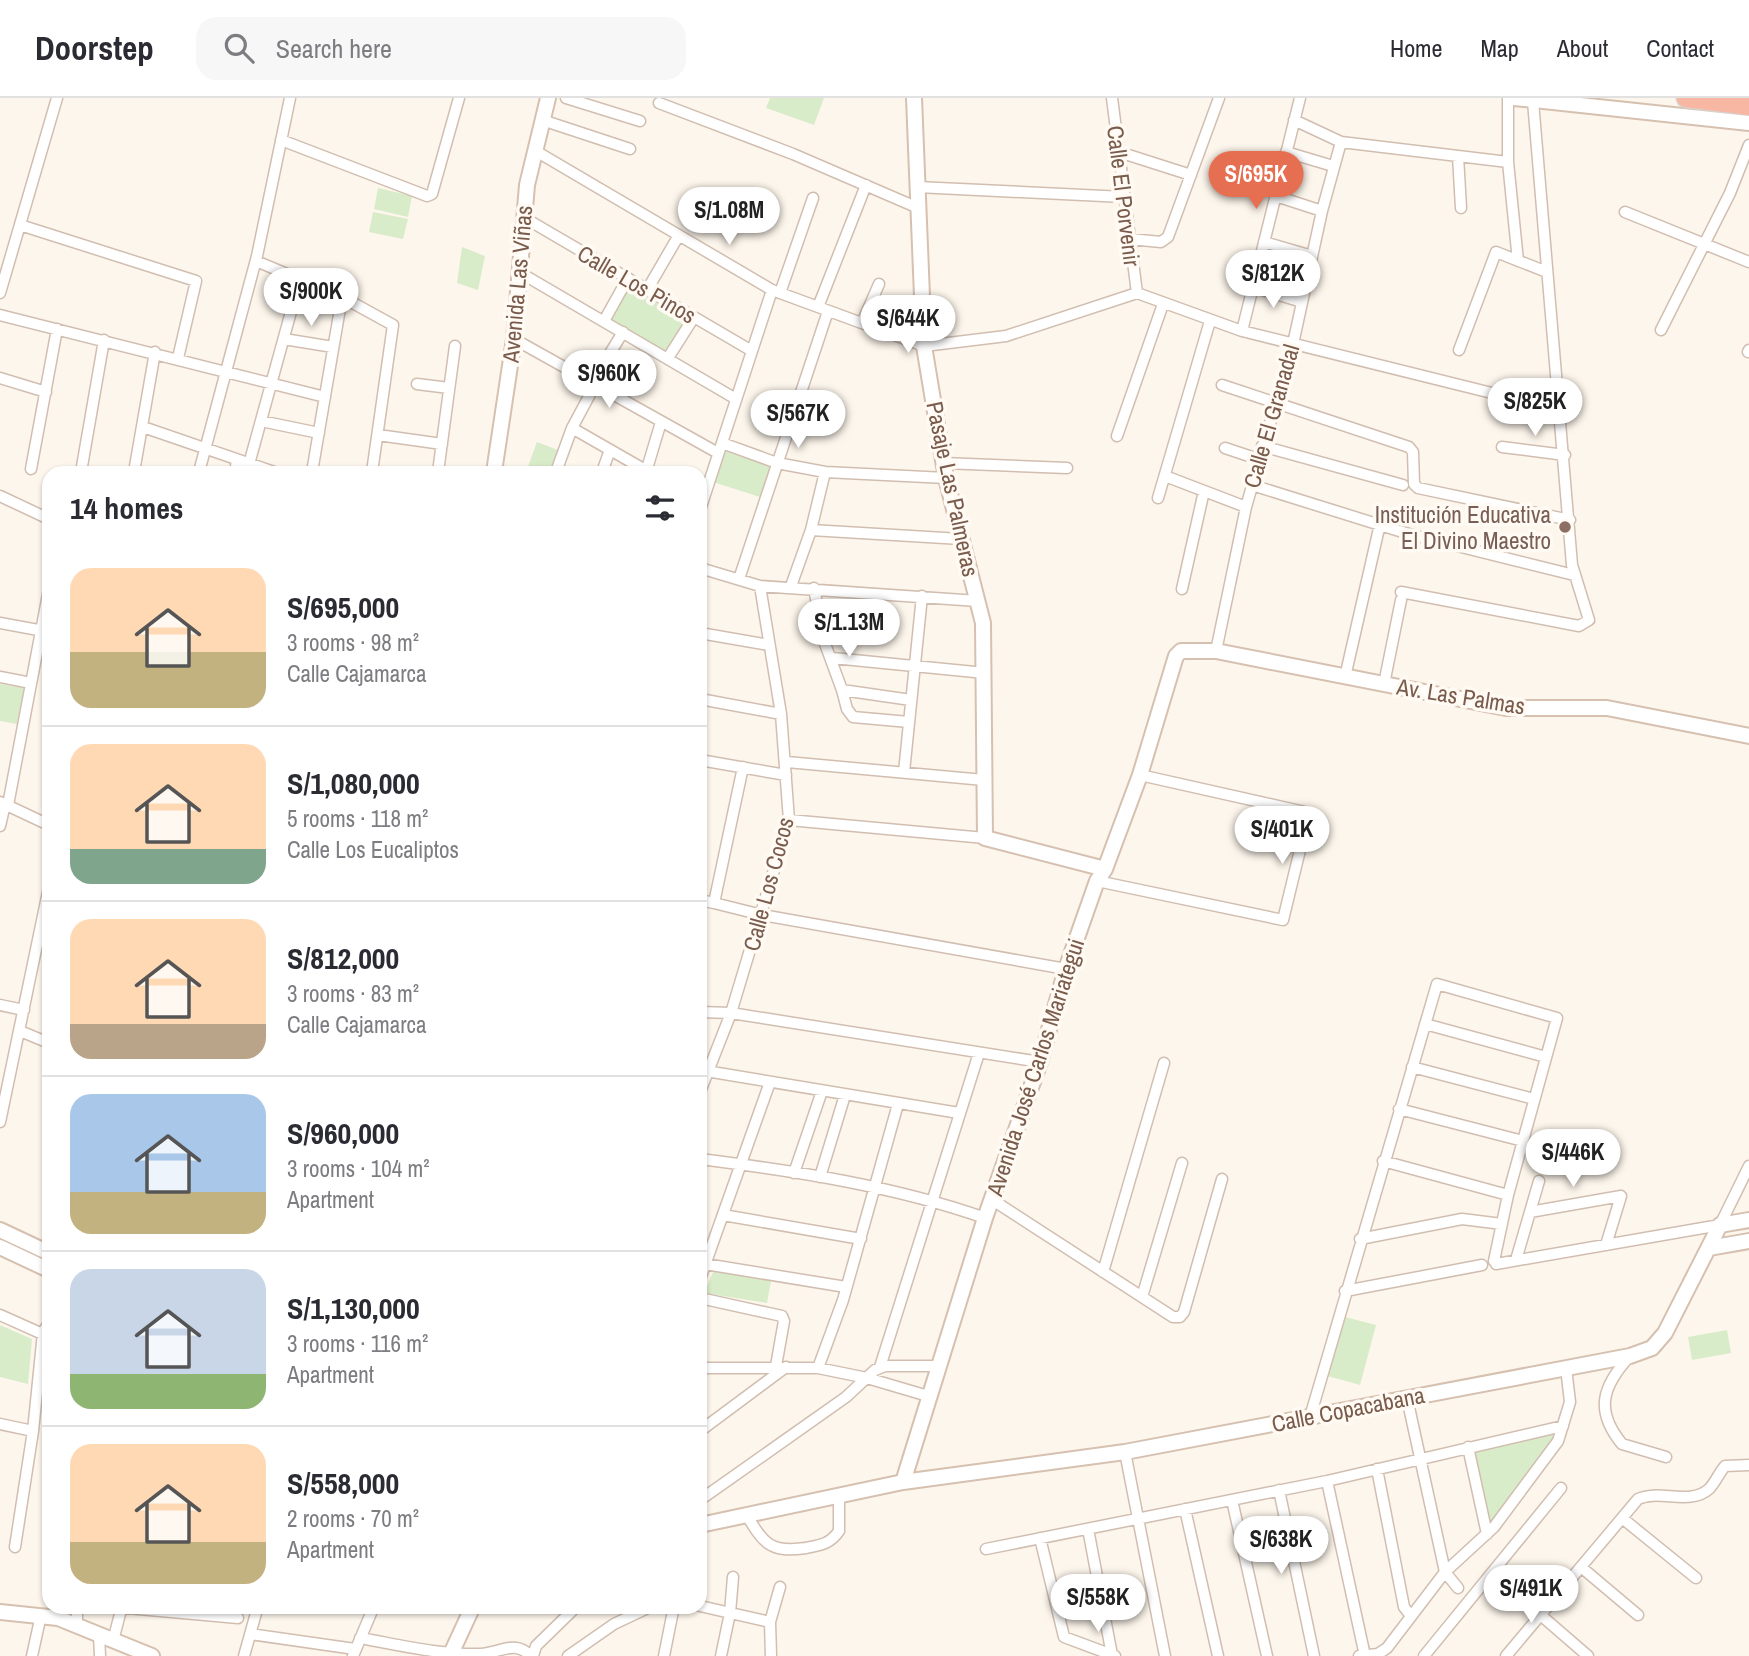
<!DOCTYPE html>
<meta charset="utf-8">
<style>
:root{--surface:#fff;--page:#f7f7f7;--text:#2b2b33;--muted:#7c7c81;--line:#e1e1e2;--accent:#e76f51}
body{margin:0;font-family:"Archivo Narrow",sans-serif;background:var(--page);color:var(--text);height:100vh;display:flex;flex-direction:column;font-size:26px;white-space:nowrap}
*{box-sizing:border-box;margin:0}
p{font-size:23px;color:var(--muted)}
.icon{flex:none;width:38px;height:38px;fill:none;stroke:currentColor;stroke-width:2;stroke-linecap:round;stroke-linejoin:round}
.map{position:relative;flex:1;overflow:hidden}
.drawer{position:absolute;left:42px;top:368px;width:665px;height:1148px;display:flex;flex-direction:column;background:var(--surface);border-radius:21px;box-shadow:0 2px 5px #0004}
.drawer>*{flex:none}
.price{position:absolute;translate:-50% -60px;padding:0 16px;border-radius:24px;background:#fff;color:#222;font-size:23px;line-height:46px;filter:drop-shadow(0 2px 4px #0008)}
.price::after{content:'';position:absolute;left:50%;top:42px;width:21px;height:16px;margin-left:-10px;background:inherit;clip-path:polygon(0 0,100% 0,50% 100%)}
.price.active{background:var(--accent);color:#fff}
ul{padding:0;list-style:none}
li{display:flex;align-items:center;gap:21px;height:175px;padding:0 28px}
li+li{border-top:2px solid var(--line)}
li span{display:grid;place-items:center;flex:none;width:196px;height:140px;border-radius:21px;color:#555}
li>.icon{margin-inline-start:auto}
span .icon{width:84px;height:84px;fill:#fffc;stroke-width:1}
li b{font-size:30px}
h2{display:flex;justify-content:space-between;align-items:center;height:84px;padding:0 28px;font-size:30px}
header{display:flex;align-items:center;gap:42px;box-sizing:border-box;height:98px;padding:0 35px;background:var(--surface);border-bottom:2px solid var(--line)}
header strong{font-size:33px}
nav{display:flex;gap:38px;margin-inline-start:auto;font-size:24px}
.search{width:490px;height:63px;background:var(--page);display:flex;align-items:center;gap:18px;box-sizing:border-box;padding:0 24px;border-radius:21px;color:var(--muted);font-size:26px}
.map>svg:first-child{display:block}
.park{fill:#d8ecc9}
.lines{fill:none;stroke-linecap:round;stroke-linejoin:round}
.street-casing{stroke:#d1beb0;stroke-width:13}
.secondary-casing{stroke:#d6c0b0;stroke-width:18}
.highway-casing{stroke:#dad1cd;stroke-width:21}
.street{stroke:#fff;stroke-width:10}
.secondary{stroke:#fff;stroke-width:14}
.highway{stroke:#f7b7a3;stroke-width:18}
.education-dot{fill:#8d6e63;stroke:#fffaf3;stroke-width:2.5}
.labels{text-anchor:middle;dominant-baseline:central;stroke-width:7;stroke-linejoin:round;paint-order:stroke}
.street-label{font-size:23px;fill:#7a5c4d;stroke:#fffaf3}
.education-label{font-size:23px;fill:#785e54;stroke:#fffaf3;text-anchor:end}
</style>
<header>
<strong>Doorstep</strong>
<div class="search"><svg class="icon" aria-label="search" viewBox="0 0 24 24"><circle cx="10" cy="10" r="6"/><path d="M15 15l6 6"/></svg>Search here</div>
<nav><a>Home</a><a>Map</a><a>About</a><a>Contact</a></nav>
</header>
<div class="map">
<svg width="1749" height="1558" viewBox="0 0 1749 1558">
<rect width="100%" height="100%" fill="#fdf6ec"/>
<path class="park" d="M 770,0 L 824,0 L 814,27 L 766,10 Z
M 378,90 L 412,98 L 408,119 L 374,111 Z
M 373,114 L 408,121 L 403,141 L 369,134 Z
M 462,149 L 485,158 L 478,192 L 457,185 Z
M 627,187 L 687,223 L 667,257 L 608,222 Z
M 537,344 L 558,352 L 549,374 L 526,374 Z
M 725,352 L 773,369 L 763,400 L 713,384 Z
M 0,586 L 24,590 L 17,626 L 0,623 Z
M 714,1172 L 771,1183 L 767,1205 L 704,1195 Z
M 1341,1218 L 1376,1227 L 1360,1287 L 1324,1277 Z
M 0,1227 L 32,1241 L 28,1286 L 0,1279 Z
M 1727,1232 L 1731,1255 L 1692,1262 L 1688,1239 Z
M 1559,1334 L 1490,1425 L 1474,1353 Z"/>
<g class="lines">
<defs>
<path id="street" d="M 566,0 L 640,23
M 1112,0 L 1137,195
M 1508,0 L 1508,64 L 1518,163
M 659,5 L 793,56 L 916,109
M 542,22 L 630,51
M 1294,22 L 1341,44 L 1508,64
M 281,42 L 427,98 L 432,96 L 459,0
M 534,52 L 772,192 L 924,248 L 1006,238 L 1137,195 L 1242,233 L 1524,303 L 1560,300
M 1119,54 L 1191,77
M 1286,54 L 1333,68
M 1458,58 L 1461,110
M 917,89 L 1124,99
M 1276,98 L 1322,113
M 1625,114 L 1749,164
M 523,119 L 752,253
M 20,127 L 196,183 L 178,260
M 1130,141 L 1161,144 L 1168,139 L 1219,0
M 1264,144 L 1312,158
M 256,163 L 342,199 L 393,227 L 372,374
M 519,174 L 736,301
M 1253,189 L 1302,204
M 647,192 L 679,137
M 0,195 L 57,0
M 780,195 L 813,100
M 818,209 L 866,87
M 0,217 L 325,299
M 604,223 L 628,180
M 862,225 L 879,186
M 1661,232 L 1730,95 L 1749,47
M 1242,233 L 1300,0
M 284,241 L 333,249
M 514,241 L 718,355
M 1459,252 L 1496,154 L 1547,174
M 1748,254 L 1749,252
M 668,260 L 694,219
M 0,280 L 46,294
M 592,285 L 623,234
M 417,286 L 449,290
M 1222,287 L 1409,349 L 1413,354 L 1414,386 L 1418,390 L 1570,422
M 261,323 L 319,335
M 143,329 L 274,374
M 572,330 L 647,373
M 378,337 L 442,346
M 1117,338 L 1163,206
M 722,345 L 777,365 L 825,374 L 946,380
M 1262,348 L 1403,387
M 1502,349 L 1565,357
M 1225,350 L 1258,361
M 943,365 L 1067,370
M 249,366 L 300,181
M 31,371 L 57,231
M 81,374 L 104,242
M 134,374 L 155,254
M 199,374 L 257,158 L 290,0
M 235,374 L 237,362
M 312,374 L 342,199
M 438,374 L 455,248
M 556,374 L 572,330 L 595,287
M 602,374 L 610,352
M 646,374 L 661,324
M 1165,378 L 1246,409
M 1252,387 L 1409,436 L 1574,477
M 0,398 L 49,421
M 1158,400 L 1210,223
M 700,412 L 772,192
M 811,432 L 961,441
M 700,470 L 760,488 L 978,503
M 739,481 L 828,213
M 791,488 L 811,432 L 825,374
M 814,490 L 824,543 L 842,592 L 911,602
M 1182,491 L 1204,393
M 1401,494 L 1579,528 L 1589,522 L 1572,467 L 1533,3
M 0,525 L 49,534
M 700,535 L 769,547
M 1216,553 L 1246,409 L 1293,246 L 1322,113 L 1341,44
M 833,560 L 985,575
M 0,579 L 31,585
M 1345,579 L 1380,426
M 1384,586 L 1401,502
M 842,592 L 847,611 L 853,619 L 909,624
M 700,601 L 781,616
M 700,662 L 786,677
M 787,664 L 984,682
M 904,674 L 922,498
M 0,704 L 49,727
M 8,707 L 49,491
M 789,722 L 985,740
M 0,728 L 5,706
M 1097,783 L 1283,822 L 1309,715 L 1140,677
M 700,802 L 714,805 L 743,669
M 714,805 L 762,817 L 1066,871
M 0,907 L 24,912
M 700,914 L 731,915 L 1040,964
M 1425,926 L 1546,959
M 20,933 L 49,945
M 1412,969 L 1534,1001
M 700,972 L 959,1015
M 700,994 L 731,915 L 789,722 L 781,616 L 760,488
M 1399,1011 L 1523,1043
M 0,1024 L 49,789
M 700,1061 C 795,1073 894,1088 985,1120
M 1383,1063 L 1508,1097
M 794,1075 L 822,993
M 820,1079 L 845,997
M 991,1101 L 1173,1219 L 1180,1219 L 1184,1214 L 1222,1081
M 1530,1114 L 1621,1098 L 1606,1147
M 723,1117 L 861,1141
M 1360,1141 L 1462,1121 L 1502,1126
M 1516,1162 L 1539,1083
M 705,1166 L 846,1189
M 1496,1166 L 1720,1127 L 1749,1068
M 1103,1174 L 1164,965
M 700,1181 L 770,984
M 1345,1193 L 1482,1167
M 1142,1199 L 1182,1065
M 700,1200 L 782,1218 L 784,1223 L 776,1268
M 0,1217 L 47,1238
M 1629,1259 C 1603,1288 1594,1312 1622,1346 L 1666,1359
M 880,1269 L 979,955
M 700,1270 L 818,1270 L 867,1280 L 928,1298
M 818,1270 L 843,1202 L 898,1006
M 1407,1300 L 1445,1474 L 1458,1490
M 1310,1319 L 1437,886 L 1557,920 L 1508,1097 L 1494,1163
M 0,1326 L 33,1333
M 700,1333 L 786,1269
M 1468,1349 L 1487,1436
M 1125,1354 L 1165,1558
M 1377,1371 L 1404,1509 L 1411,1518
M 1327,1383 L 1365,1558
M 1279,1392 L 1314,1558
M 700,1402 L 846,1299 L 875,1272 L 885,1268 L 938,1268
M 1232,1402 L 1267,1558
M 1185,1411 L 1218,1558
M 746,1416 C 764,1446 770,1455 806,1450 C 821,1447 830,1446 839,1433 L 839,1397
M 1622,1420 L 1696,1480
M 1088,1431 L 1112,1557
M 1040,1440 L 1064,1539 L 1115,1558
M 15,1449 L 33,1333 L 43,1235 L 49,1224
M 986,1451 L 1327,1383 L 1563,1328
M 1581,1469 L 1638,1517
M 1492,1475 L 1588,1558
M 77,1508 L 77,1527
M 105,1508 L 238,1520
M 700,1508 L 770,1524
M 250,1536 L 355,1551
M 99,1537 L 100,1558
M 360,1540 C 400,1547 440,1557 480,1556 C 501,1555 514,1541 531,1558
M 113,1543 L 122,1508
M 32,1558 L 41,1517
M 244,1558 L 258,1508
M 353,1558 L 374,1508
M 533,1558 L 536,1548 L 577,1508
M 568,1558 L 614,1526 L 652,1508
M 664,1558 L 674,1508
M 721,1558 L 730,1515 L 733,1479
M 771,1558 L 770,1524 L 780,1489
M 1359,1558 L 1378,1556 L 1387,1550 L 1445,1474 L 1494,1429 L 1558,1343 L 1570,1304 L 1566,1270
M 1424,1558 L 1561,1390
M 1506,1558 L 1638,1401 C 1659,1391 1690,1408 1709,1391 C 1715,1385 1719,1375 1725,1368 L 1749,1367"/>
<path id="secondary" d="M 914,0 L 924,248 L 946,380 L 983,525 L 985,740 L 1105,771
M 1514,0 L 1749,25
M 494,374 L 514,241 L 527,87 L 548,0
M 0,1132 L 49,1155
M 0,1149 L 49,1172
M 1709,1150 L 1749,1143
M 903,1384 L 985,1120 L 1040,964 L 1066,871 L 1097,783 L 1105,771 L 1140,677 L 1176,558 L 1181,553 L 1216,553 L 1506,610 L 1607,610 L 1749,638
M 700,1427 L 903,1384 L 1125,1354 L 1630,1258 L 1652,1250 L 1665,1235 L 1720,1127 L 1749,1122
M 0,1514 L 58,1520 L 152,1558
M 450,1558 L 473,1508"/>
<path id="highway" d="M 1686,0 L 1749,8"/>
</defs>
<use href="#street" class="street-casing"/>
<use href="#secondary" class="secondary-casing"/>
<use href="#highway" class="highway-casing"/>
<use href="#street" class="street"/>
<use href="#secondary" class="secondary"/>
<use href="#highway" class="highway"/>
</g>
<circle class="education-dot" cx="1565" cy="429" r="7"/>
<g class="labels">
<g class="street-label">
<text transform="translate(1124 98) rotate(83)">Calle El Porvenir</text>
<text transform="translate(517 186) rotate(-85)">Avenida Las Viñas</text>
<text transform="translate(637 186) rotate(30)">Calle Los Pinos</text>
<text transform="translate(1271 318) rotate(-74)">Calle El Granadal</text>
<text transform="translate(953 391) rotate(78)">Pasaje Las Palmeras</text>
<text transform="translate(1461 598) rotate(9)">Av. Las Palmas</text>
<text transform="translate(768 786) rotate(-75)">Calle Los Cocos</text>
<text transform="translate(1035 969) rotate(-72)">Avenida José Carlos Mariategui</text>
<text transform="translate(1348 1311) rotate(-11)">Calle Copacabana</text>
</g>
<g class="education-label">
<text x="1551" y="416">Institución Educativa<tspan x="1551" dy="26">El Divino Maestro</tspan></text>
</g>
</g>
</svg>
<b class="price active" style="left:1256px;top:113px">S/695K</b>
<b class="price" style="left:729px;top:149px">S/1.08M</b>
<b class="price" style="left:1273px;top:212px">S/812K</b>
<b class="price" style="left:311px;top:230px">S/900K</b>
<b class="price" style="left:908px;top:257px">S/644K</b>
<b class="price" style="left:609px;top:312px">S/960K</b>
<b class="price" style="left:1535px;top:340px">S/825K</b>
<b class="price" style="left:798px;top:352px">S/567K</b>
<b class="price" style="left:849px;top:561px">S/1.13M</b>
<b class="price" style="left:1282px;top:768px">S/401K</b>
<b class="price" style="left:1573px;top:1091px">S/446K</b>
<b class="price" style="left:1281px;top:1478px">S/638K</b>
<b class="price" style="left:1531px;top:1527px">S/491K</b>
<b class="price" style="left:1098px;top:1536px">S/558K</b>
<section class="drawer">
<h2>14 homes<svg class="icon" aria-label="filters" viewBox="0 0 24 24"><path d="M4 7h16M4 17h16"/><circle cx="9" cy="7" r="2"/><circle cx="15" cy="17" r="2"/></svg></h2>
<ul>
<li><span style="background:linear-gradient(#ffd9b3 60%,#c2b280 0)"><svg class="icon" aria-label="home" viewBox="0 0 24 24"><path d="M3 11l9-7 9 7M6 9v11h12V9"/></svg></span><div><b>S/695,000</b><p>3 rooms · 98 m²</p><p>Calle Cajamarca</p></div></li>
<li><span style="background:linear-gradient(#ffd9b3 75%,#7fa58c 0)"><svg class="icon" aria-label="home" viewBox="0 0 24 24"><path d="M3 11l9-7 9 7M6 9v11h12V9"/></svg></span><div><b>S/1,080,000</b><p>5 rooms · 118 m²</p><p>Calle Los Eucaliptos</p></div></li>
<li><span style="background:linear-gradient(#ffd9b3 75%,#b9a48a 0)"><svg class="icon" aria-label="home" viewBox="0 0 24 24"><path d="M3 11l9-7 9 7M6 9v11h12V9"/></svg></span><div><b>S/812,000</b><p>3 rooms · 83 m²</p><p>Calle Cajamarca</p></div></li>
<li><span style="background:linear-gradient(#a9c7e8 70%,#c2b280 0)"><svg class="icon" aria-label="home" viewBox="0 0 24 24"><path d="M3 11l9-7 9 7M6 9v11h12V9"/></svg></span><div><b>S/960,000</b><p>3 rooms · 104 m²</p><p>Apartment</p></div></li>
<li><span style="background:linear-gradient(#c9d6e8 75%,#8fb573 0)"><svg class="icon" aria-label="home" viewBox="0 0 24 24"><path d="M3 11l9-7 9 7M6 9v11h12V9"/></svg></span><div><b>S/1,130,000</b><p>3 rooms · 116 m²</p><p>Apartment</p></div></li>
<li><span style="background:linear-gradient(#ffd9b3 70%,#c2b280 0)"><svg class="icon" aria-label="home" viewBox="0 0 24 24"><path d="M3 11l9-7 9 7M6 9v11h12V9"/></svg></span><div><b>S/558,000</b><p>2 rooms · 70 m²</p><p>Apartment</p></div></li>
</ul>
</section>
</div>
